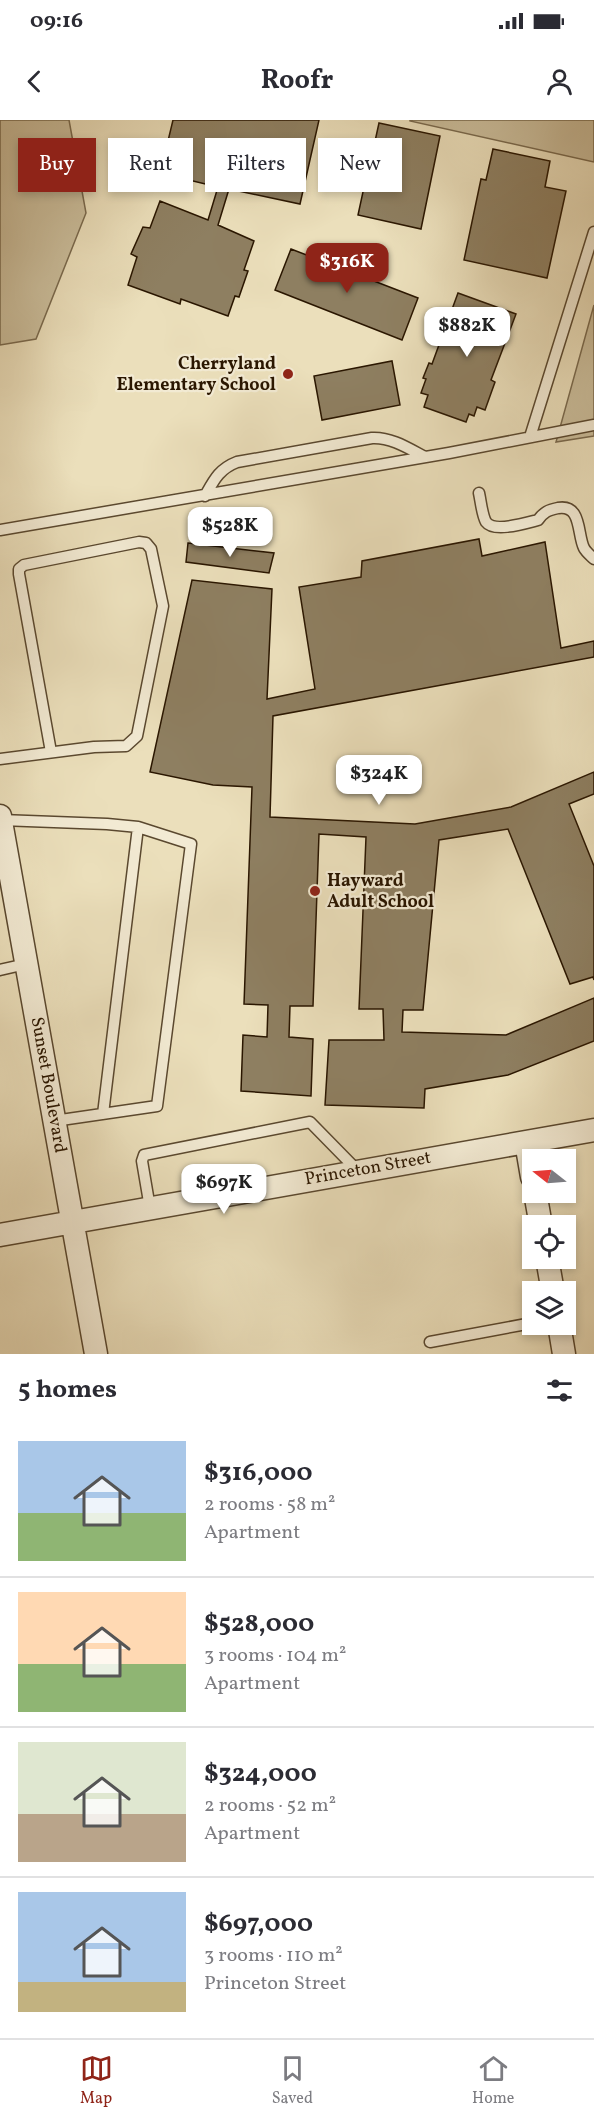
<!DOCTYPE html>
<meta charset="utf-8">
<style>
:root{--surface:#fff;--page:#f7f7f7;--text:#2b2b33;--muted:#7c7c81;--line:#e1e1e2;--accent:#8f2418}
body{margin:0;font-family:Vollkorn,serif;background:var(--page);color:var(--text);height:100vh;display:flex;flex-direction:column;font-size:22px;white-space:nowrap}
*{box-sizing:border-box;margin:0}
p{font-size:20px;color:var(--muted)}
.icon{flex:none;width:33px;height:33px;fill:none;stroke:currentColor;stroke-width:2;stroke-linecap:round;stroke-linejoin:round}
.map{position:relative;height:1234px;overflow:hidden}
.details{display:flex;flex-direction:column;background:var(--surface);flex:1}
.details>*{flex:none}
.guide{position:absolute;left:18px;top:18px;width:558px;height:54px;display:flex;gap:12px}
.needle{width:39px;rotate:287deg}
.fabs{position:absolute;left:522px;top:1029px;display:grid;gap:12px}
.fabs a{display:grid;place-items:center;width:54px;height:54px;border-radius:0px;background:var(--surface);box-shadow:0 3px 9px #0003;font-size:30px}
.price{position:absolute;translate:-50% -51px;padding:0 14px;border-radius:12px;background:#fff;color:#222;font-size:20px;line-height:39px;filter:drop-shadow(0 2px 3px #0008)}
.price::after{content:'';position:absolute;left:50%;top:36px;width:18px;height:14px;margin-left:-9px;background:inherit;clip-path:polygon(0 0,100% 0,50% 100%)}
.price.selected{background:var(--accent);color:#fff}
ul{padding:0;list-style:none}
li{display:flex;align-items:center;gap:18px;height:150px;padding:0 18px}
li+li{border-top:2px solid var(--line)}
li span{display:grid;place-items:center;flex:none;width:168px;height:120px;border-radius:0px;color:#555}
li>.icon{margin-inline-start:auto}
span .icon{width:72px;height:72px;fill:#fffc;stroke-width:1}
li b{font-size:26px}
h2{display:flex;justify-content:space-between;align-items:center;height:72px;padding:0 18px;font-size:26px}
.chip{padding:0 21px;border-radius:0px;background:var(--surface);box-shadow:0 3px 9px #0003;font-size:21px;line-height:54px}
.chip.selected{background:var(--accent);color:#fff}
.status{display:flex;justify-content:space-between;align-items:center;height:42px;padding:0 30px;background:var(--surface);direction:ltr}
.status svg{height:16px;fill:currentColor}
header{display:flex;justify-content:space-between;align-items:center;height:78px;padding:0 18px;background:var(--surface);font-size:27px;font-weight:700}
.tab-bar{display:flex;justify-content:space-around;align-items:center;height:84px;border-top:2px solid var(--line);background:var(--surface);font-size:16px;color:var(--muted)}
.tab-bar a{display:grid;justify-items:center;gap:3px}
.tab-bar .selected{color:var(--accent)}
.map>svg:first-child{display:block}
.green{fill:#cabd9b;stroke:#7a6a4e;stroke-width:1.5}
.building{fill:#8e7f61;stroke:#2a1600;stroke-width:1.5}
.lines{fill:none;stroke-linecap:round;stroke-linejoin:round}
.service-casing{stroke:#5a482f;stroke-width:13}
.minor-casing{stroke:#5a482f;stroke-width:25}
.service{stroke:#f2ead3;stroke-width:10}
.minor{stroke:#f2ead3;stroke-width:22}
.poi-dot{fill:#8f2418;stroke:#f2ead3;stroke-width:2}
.labels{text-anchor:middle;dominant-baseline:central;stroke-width:4.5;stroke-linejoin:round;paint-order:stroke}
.poi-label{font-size:18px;font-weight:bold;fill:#2a1600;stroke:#f2ead3;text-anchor:end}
.street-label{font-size:18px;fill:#2a1600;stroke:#f2ead3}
</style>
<div class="status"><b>09:16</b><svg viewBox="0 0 49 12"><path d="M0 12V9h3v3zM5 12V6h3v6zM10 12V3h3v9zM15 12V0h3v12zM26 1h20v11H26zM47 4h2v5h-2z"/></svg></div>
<header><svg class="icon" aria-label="back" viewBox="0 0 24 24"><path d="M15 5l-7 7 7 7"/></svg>Roofr<svg class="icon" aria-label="person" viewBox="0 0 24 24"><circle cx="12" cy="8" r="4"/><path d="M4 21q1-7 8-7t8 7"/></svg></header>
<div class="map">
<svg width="594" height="1234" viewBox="0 0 594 1234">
<rect width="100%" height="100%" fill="#ebdfbb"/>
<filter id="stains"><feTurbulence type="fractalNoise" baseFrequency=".00333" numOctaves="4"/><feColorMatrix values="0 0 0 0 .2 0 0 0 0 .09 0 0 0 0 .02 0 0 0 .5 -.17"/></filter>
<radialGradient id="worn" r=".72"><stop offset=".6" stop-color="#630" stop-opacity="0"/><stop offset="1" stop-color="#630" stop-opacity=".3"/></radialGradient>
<path class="green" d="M 0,0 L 69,0 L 86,93 L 36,219 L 0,225 Z
M 410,0 L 594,0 L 594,42 L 410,1 Z
M 594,185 L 594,316 L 556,322 Z"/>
<path class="building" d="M 173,0 L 319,0 L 300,84 L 229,69 L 218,105 L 254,121 L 244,150 L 248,151 L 239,177 L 235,176 L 228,196 L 181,179 L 180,184 L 128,165 L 137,137 L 131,134 L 143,107 L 150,108 L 160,81 L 208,100 L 218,67 L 168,55 L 174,28 L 167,25 Z
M 379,3 L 440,16 L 421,109 L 358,95 L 366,58 L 373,60 L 378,36 L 372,35 Z
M 493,29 L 550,41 L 545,67 L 566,71 L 547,158 L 464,140 L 481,59 L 486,60 Z
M 291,129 L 418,178 L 402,220 L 275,170 Z
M 458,173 L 516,194 L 491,260 L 495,262 L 485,290 L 477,287 L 474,296 L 469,294 L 466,302 L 424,287 L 428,275 L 421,273 L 426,259 L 423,258 L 429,243 L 432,244 Z
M 392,241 L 400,285 L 322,300 L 314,256 Z
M 479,419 L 482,436 L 545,422 L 561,528 L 594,521 L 594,537 L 273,596 L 270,697 L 415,704 L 511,687 L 594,652 L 594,674 L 569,684 L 594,746 L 594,860 L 593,857 L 570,864 L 508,709 L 439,720 L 423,890 L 403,890 L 402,912 L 506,915 L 594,878 L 594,921 L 508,955 L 425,969 L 424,988 L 325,985 L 329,920 L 384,920 L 383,889 L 359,889 L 366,717 L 319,714 L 313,886 L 290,886 L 289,917 L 313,919 L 311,976 L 241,971 L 243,915 L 267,917 L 268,885 L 244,884 L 252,667 L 213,665 L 150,652 L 192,460 L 272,469 L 267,579 L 315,569 L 299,467 L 361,457 L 362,441 Z
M 188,423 L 274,433 L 269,453 L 186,442 Z"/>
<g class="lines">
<defs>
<path id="service" d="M 530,317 L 594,112
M 479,373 C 481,382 482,395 486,402 C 494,413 526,403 538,400 C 544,392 548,390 558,388 C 582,384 577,414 584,428 C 586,432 591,436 594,439
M 205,376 C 214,360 219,349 237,342 L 372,318 C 391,317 408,328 425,337
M 0,410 L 449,333 L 594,305
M 0,639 L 94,627 L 126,626 L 137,616 L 163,486 L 151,429 L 146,423 L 139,422 L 24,445 L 19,449 L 19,454 L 51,632
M 1,700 L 107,704 L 138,707 L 191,724 L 157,986 L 54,1001
M 0,850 L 26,844
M 103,994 L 138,707
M 150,1088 L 142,1041 L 144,1035 L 310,1002 L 357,1050
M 430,1222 L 532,1203"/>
<path id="minor" d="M 0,696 L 96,1234
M 526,1022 L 532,1057
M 535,1072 L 541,1106
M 0,1115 L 594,1010
M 547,1138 L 553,1172
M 559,1204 L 564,1234"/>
</defs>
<use href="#service" class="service-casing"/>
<use href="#minor" class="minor-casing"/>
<use href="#service" class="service"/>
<use href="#minor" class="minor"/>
</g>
<g class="poi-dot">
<circle cx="288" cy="254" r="6"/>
<circle cx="315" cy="771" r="6"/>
</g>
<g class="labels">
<g class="poi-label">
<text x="276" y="244">Cherryland<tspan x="276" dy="21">Elementary School</tspan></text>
<text x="327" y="761" text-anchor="start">Hayward<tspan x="327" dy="21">Adult School</tspan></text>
</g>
<g class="street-label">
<text transform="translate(48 965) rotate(80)">Sunset Boulevard</text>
<text transform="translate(368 1049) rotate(-10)">Princeton Street</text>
</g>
</g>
<rect width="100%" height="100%" filter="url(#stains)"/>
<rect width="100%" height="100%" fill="url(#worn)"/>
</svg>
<div class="fabs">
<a><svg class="needle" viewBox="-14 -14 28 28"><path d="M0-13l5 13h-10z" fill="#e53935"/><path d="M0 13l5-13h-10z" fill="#7c7c81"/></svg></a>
<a><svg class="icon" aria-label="locate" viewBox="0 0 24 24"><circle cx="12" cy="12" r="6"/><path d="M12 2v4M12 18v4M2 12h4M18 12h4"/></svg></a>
<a><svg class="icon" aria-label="layers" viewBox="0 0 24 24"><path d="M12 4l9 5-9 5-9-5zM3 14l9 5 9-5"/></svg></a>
</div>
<b class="price selected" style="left:347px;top:174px">$316K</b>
<b class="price" style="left:467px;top:238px">$882K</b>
<b class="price" style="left:230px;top:438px">$528K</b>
<b class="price" style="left:379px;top:686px">$324K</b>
<b class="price" style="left:224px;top:1095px">$697K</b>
<div class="guide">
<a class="chip selected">Buy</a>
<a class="chip">Rent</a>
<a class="chip">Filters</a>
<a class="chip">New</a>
</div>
</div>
<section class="details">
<h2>5 homes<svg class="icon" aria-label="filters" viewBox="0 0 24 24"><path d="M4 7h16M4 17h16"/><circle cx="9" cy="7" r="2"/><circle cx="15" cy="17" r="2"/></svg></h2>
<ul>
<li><span style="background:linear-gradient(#a9c7e8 60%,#8fb573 0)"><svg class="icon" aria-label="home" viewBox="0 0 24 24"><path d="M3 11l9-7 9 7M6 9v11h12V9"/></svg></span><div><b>$316,000</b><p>2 rooms · 58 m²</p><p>Apartment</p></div></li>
<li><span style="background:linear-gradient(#ffd9b3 60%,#8fb573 0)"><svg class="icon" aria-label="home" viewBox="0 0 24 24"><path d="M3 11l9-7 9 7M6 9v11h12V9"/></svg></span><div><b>$528,000</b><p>3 rooms · 104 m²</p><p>Apartment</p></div></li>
<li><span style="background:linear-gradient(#dfe7d0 60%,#b9a48a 0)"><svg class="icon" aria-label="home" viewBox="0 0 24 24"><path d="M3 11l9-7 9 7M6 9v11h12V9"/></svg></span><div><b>$324,000</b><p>2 rooms · 52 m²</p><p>Apartment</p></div></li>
<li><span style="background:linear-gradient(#a9c7e8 75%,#c2b280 0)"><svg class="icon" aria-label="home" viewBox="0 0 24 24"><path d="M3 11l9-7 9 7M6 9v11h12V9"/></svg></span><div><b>$697,000</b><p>3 rooms · 110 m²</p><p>Princeton Street</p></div></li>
</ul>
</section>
<nav class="tab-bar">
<a class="selected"><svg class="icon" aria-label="map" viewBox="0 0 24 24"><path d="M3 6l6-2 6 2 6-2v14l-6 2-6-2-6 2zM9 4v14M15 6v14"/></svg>Map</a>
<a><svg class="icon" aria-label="saved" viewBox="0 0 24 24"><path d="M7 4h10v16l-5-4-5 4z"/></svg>Saved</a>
<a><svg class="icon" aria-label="home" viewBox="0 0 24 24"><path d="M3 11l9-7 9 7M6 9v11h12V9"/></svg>Home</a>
</nav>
